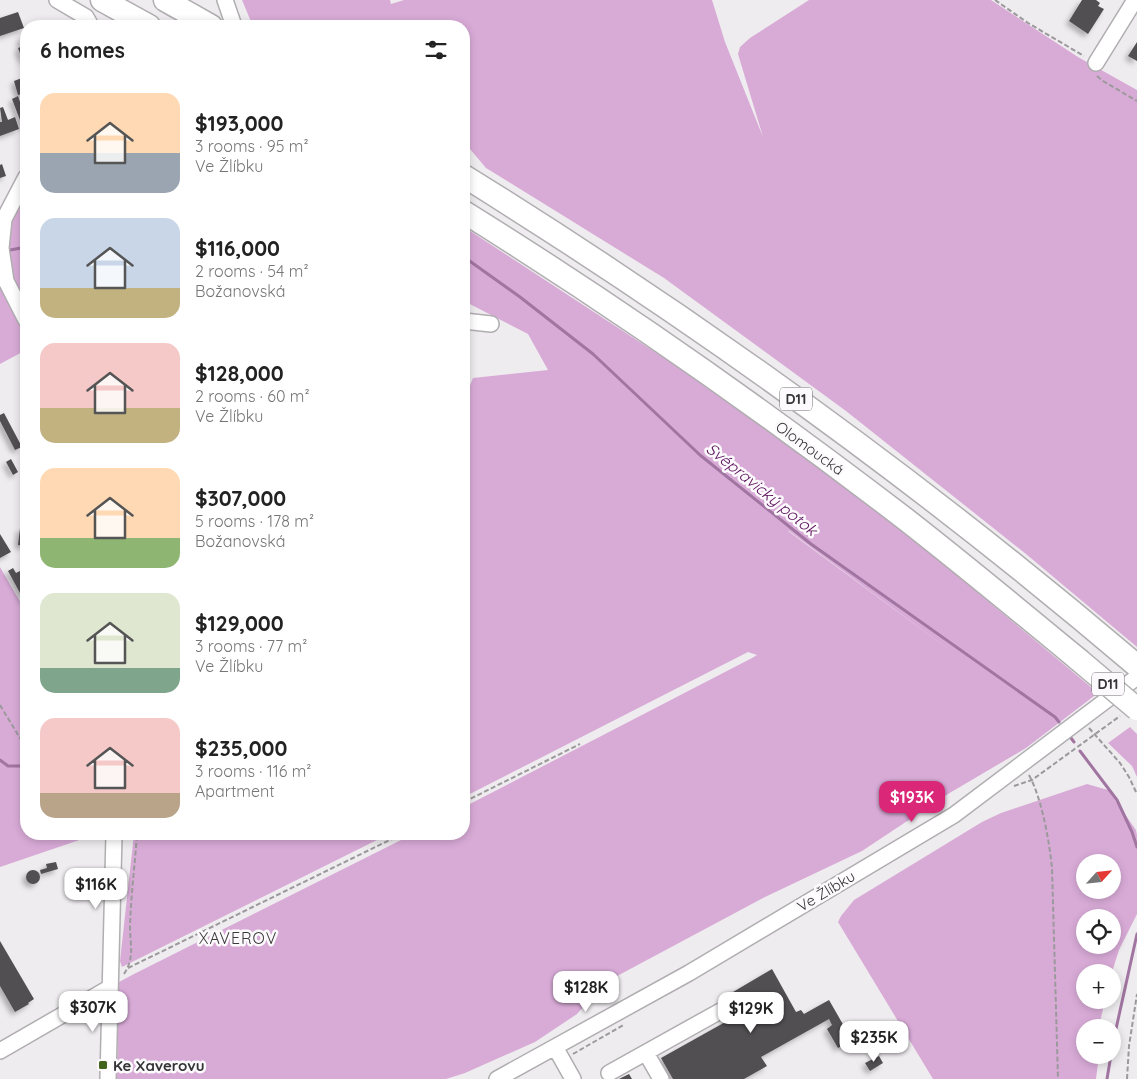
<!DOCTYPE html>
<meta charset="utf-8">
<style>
:root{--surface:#fff;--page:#f2f2f2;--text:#222;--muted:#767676;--accent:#db2777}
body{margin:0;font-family:Quicksand,sans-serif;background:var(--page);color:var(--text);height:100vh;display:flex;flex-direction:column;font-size:19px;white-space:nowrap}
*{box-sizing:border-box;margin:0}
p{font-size:16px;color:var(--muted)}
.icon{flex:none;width:28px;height:28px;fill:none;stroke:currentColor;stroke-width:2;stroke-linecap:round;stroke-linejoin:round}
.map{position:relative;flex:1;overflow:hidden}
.sheet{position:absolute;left:20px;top:20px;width:450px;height:820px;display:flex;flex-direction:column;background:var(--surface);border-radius:20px;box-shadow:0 2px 8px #0003}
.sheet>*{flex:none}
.needle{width:32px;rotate:63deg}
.fabs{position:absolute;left:1076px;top:854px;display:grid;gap:10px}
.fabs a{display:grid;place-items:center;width:45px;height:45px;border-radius:50%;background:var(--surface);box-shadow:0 2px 8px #0003;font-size:25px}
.price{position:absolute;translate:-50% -42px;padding:0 11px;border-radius:10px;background:#fff;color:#222;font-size:16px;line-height:32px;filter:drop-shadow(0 1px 2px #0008)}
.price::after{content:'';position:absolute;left:50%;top:30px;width:15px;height:11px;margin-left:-8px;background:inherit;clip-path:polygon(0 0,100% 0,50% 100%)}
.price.selected{background:var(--accent);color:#fff}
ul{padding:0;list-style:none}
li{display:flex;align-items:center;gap:15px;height:125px;padding:0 20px}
li span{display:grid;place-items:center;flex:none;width:140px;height:100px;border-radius:15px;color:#555}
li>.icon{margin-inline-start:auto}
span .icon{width:60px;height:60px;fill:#fffc;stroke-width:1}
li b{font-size:21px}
h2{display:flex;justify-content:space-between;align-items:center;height:60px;padding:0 20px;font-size:21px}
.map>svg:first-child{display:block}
.green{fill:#d8abd7;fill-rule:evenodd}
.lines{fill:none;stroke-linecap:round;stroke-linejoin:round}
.stream{stroke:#a175a1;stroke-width:3}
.building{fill:#514f51;filter:url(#shadow)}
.minor-casing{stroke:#b0aeb0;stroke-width:18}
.highway-casing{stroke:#b0aeb0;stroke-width:25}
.path{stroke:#9b999b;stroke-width:2;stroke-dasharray:5 2.5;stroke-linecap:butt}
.minor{stroke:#fff;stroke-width:15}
.highway{stroke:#fff;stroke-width:22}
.highway-bridge-casing{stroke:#b0aeb0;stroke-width:25;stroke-linecap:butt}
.highway-bridge{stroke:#fff;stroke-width:22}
.poi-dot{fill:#41641b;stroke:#fcfafc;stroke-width:2}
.labels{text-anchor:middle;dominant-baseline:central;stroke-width:5;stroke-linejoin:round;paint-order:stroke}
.shield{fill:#fcfafc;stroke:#716f71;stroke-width:1}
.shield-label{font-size:14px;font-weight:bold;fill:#353435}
.street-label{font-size:15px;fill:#353435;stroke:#fcfafc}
.poi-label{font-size:15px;font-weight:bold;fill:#353435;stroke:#fcfafc;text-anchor:start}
.water-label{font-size:16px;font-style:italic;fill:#5b105d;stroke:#fcfafc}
.neighbourhood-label{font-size:16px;letter-spacing:1px;fill:#3c3a3b;stroke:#fcfafc}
</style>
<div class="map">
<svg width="1137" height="1079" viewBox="0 0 1137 1079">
<defs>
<filter id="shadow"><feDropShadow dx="-3.5" dy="3.5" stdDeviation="2.5" flood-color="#0004"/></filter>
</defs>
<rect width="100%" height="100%" fill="#efecef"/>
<path class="green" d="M 242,0 L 390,0 L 391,4 L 404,0 L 712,0 L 725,42 L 763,137 L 738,54 L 740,47 L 750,38 L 809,0 L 991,0 L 1078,57 L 1137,90 L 1137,647 L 1026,554 L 846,411 L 664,278 L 486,168 L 464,142 L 464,26 L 257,26 L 252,24 Z
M 26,198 L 26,350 L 0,364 L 0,217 L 8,211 L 16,214 Z
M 464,227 L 713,390 L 885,515 L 1098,693 L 1026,748 L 948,794 L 862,851 L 765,897 L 604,983 L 577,1014 L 535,1042 L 465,1073 L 446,1079 L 117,1079 L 119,982 L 134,974 L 413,834 L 464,834 L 464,807 L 752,658 L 757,655 L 748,652 L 464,797 L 464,400 L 473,378 L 548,370 L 528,334 L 464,301 ZM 788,531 L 789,531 L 959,657 Z
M 0,567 L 26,612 L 26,834 L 97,834 L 0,867 Z
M 1130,727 L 1137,734 L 1137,777 L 1132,766 L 1108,743 Z
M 1087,784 L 1108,790 L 1136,830 L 1137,835 L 1137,914 L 1119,950 L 1112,972 L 1085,972 L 1085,1000 L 1105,1000 L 1099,1027 L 1085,1028 L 1085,1055 L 1099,1055 L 1096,1079 L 933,1079 L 838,922 L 841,916 L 854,900 L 982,822 L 1001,813 ZM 1085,862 L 1112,862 L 1112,890 L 1085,890 ZM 1085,918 L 1112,918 L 1112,945 L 1085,945 Z
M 134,834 L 389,834 L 122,967 L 120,961 Z"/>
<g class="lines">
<path class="stream" d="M 5,251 L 26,247
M 464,257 L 520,297 L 593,354 L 700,455 L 811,544 L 1055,717 L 1059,722
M 1071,738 L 1074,742
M 1080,751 L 1117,800 L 1132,832 L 1137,847
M 0,760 L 8,766 L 24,766 L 26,768
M 1112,1047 L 1137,934
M 1107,1079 L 1111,1055"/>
</g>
<path class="building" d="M 1082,0 L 1096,0 L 1100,3 L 1098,6 L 1104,9 L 1088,34 L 1069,21 Z
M 18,12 L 24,28 L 0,36 L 0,18 Z
M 26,36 L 26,59 L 23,61 L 18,48 L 23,46 L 20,39 Z
M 1137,42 L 1137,61 L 1128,56 Z
M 22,78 L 23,82 L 26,81 L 26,95 L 23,97 L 22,94 L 18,95 L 14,81 Z
M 18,96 L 26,119 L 26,127 L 23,128 L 12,99 Z
M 3,107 L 8,120 L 15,117 L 19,129 L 0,136 L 0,122 L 2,122 L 0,108 Z
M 2,164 L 6,176 L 0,178 L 0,165 Z
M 4,413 L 22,447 L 15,450 L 0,421 L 0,415 Z
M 11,459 L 18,472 L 13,475 L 6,462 Z
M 20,528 L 26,530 L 26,546 L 18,545 Z
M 0,534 L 11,552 L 0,558 Z
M 13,568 L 16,573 L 26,568 L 26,604 L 8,571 Z
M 56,862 L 58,869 L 41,874 L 40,870 L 47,868 L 46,864 Z
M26 877a7 7 0 1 1 14 0a7 7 0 1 1-14 0Z
M 0,941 L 34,999 L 28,1003 L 29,1004 L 15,1012 L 0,986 Z
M 772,969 L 796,1012 L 801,1010 L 804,1014 L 829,1000 L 852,1040 L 838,1048 L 827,1029 L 832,1025 L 829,1019 L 761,1057 L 767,1066 L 744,1079 L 673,1079 L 661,1058 L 745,1011 L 733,992 Z
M 879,1056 L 883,1063 L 870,1071 L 865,1063 Z
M 629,1074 L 632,1079 L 619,1079 Z"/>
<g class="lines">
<defs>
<path id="minor" d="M 57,0 L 86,17 L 91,26
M 225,0 L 234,26
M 1096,63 L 1135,0
M 26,177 L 4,219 L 1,248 L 6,281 L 26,320
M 464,321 L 491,324
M 555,1047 L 573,1079
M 0,1051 L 109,988
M 646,1053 L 661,1079
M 609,1073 L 724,1009
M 108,1079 L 114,834
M 497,1079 L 689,973 L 954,815 L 1137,677"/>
<path id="highway" d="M 102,0 L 149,26
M 165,0 L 211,26
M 464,176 C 699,322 926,486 1137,666
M 464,212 C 615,306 762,409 904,518 C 963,564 1021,612 1079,660"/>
</defs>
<use href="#minor" class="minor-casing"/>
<use href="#highway" class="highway-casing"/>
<path class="path" d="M 995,0 L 1028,23 L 1084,56
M 1097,76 L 1103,81 L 1137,101
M 0,705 L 26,748
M 1089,728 L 1120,763 L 1129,777 L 1137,794
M 1029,775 C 1042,799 1049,840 1052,868 L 1058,1079
M 1014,786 L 1032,780 L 1120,716
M 464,802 L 580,744
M 128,968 L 402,834
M 124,974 C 135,957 130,945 130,926 C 131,895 135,864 137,834
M 573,1054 L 625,1024
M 1127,1079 L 1129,1046 L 1137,994"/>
<use href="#minor" class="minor"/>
<use href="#highway" class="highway"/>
<defs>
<path id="highway-bridge" d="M 1079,660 L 1137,709"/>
</defs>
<use href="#highway-bridge" class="highway-bridge-casing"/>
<use href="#highway-bridge" class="highway-bridge"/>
</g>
<rect class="poi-dot" x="98" y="1060" width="10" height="10" rx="2.5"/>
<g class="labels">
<g class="shield">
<rect x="780" y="387.5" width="32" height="23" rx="4"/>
<rect x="1092" y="672.5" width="32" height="23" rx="4"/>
</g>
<g class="shield-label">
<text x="796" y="399">D11</text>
<text x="1108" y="684">D11</text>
</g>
<g class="street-label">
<text transform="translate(810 448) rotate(36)">Olomoucká</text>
<text transform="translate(826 891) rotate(-31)">Ve Žlíbku</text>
</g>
<g class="poi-label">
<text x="113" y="1065">Ke Xaverovu</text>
</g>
<g class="water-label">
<text transform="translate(762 489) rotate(39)">Svépravický potok</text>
</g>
<g class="neighbourhood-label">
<text x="238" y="938">XAVEROV</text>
</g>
</g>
</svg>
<div class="fabs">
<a><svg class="needle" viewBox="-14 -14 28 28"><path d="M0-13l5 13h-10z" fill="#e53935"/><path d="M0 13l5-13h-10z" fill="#767676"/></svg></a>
<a><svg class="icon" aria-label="locate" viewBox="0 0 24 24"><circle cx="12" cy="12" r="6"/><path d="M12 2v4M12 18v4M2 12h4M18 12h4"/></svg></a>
<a>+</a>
<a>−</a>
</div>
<b class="price selected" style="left:912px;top:823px">$193K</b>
<b class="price" style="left:96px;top:910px">$116K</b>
<b class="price" style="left:586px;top:1013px">$128K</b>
<b class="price" style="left:93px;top:1033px">$307K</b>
<b class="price" style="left:751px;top:1034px">$129K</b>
<b class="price" style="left:874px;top:1063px">$235K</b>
<section class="sheet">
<h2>6 homes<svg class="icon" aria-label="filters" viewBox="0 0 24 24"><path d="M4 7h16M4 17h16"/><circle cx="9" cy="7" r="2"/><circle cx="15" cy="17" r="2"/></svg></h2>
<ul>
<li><span style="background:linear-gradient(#ffd9b3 60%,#9aa5b1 0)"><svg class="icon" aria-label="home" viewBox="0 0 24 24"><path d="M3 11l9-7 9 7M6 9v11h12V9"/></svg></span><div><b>$193,000</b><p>3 rooms · 95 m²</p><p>Ve Žlíbku</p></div></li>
<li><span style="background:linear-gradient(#c9d6e8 70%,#c2b280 0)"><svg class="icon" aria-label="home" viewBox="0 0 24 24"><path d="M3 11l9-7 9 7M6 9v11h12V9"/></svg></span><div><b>$116,000</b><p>2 rooms · 54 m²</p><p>Božanovská</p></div></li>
<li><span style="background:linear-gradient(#f6c9c9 65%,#c2b280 0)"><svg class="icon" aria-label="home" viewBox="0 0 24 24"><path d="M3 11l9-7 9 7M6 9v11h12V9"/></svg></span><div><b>$128,000</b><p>2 rooms · 60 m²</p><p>Ve Žlíbku</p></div></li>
<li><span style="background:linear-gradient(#ffd9b3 70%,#8fb573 0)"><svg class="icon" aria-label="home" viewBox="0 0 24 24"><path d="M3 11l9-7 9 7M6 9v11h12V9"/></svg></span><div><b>$307,000</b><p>5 rooms · 178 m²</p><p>Božanovská</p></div></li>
<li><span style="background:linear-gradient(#dfe7d0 75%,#7fa58c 0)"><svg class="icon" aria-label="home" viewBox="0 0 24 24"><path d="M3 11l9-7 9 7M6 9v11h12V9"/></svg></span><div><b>$129,000</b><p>3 rooms · 77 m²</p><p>Ve Žlíbku</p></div></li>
<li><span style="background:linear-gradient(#f6c9c9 75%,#b9a48a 0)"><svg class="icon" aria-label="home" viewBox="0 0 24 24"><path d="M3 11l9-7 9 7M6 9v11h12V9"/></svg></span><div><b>$235,000</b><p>3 rooms · 116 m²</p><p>Apartment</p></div></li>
</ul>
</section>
</div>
